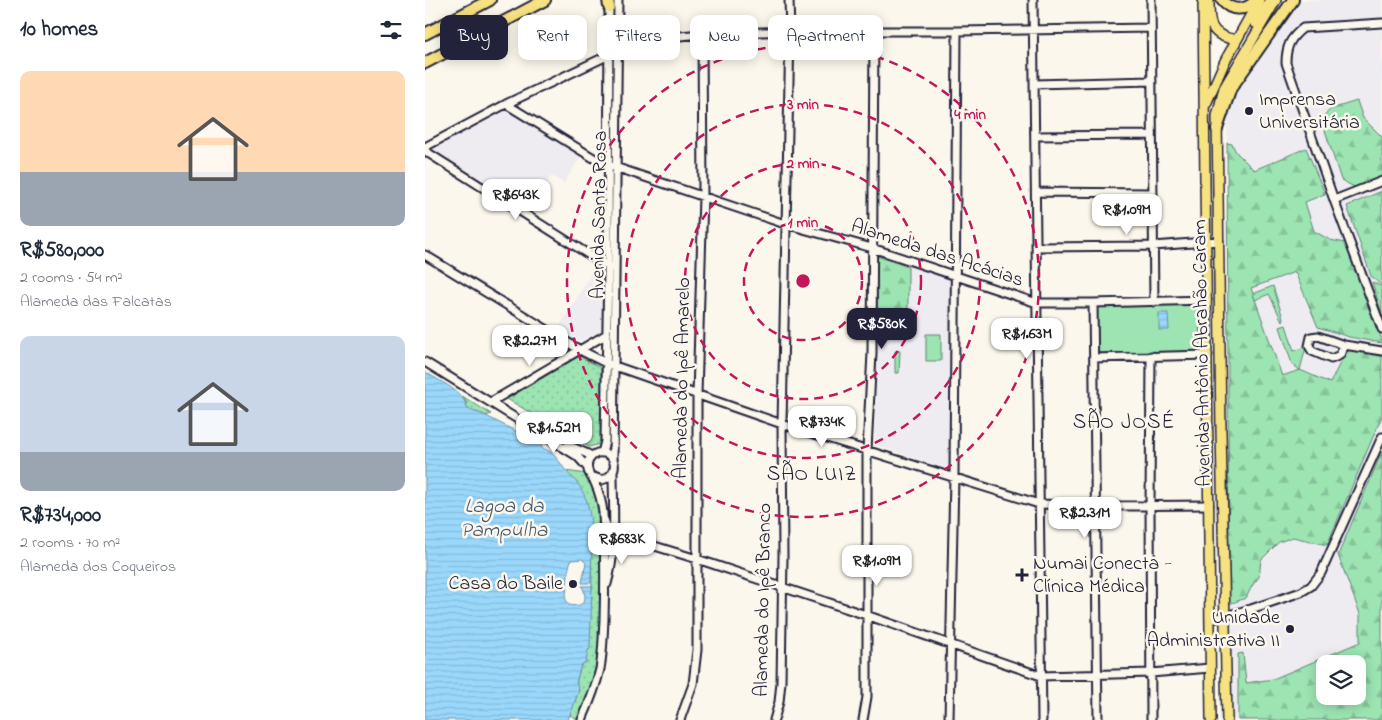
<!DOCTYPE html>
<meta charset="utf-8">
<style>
:root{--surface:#fff;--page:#f6f6f7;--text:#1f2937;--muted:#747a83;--accent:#22223b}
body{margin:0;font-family:"Indie Flower",sans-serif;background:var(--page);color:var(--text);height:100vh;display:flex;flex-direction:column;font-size:19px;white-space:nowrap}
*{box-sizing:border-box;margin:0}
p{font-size:16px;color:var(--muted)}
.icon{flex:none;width:28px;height:28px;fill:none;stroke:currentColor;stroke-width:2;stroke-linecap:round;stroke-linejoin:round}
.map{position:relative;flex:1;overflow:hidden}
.sheet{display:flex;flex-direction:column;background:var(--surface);width:425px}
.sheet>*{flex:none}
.guide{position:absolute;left:15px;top:15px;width:475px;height:45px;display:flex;gap:10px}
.controls{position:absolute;left:891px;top:655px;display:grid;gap:10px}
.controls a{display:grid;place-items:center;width:50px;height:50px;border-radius:10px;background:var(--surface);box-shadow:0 2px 12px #0003;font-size:25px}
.price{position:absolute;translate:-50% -42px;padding:0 11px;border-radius:10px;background:#fff;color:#222;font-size:16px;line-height:32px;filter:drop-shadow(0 1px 2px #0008)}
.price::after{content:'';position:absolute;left:50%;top:30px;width:15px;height:11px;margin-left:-8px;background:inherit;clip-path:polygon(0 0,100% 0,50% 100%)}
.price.current{background:var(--accent);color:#fff}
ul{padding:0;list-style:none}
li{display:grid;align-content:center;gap:10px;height:265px;padding:0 20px}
li span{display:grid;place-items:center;height:155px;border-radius:10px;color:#555}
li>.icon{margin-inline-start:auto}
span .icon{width:90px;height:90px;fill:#fffc;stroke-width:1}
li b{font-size:21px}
h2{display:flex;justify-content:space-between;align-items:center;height:60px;padding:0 20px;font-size:21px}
.tag{padding:0 18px;border-radius:10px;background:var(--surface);box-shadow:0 2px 12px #0003;font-size:18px;line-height:45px}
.tag.current{background:var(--accent);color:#fff}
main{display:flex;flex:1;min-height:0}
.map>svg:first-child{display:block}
.built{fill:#eeecf0;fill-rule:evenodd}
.forest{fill:url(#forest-firs);stroke:#5f8376;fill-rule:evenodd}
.park{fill:url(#park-dots);stroke:#5f8376}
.garden{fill:#9ce4b2;stroke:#5f8376}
.water{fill:url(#water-rules);stroke:#6a8fae}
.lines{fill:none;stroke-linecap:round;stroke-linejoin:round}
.major-tunnel{stroke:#d0ccc9;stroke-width:9;stroke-dasharray:9 4.5;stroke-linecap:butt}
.minor-casing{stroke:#22223b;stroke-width:11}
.major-casing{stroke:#22223b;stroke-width:12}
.highway-casing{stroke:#22223b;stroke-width:14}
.minor{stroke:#fbf7ec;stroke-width:7}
.major{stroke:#f6e281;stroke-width:9}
.highway{stroke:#f6e281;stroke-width:10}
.ring{fill:none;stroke:#c2185b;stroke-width:2.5;stroke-dasharray:9 6}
.poi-dot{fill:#22223b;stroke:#fbf7ec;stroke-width:2}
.labels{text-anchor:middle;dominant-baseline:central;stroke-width:5;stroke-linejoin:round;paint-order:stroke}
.poi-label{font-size:20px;fill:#22223b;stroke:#fbf7ec;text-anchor:start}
.street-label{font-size:20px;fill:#22223b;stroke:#fbf7ec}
.neighbourhood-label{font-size:21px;letter-spacing:1px;fill:#22223b;stroke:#fbf7ec}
.water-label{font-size:21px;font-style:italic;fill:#465975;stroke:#fbf7ec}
.centre{fill:#c2185b;stroke:#fbf7ec;stroke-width:2.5}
.ring-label{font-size:15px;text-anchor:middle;font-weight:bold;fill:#c2185b;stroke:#fbf7ec;stroke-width:5;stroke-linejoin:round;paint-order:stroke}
</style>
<main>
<section class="sheet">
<h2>10 homes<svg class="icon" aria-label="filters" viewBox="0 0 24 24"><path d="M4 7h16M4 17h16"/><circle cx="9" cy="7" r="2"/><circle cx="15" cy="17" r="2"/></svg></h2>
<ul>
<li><span style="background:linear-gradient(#ffd9b3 65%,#9aa5b1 0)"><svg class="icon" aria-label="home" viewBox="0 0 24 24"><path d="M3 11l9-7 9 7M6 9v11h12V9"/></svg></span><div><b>R$580,000</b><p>2 rooms · 54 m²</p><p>Alameda das Falcatas</p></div></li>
<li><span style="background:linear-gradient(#c9d6e8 75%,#9aa5b1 0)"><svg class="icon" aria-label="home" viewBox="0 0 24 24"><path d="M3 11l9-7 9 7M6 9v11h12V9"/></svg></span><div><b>R$734,000</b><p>2 rooms · 70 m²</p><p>Alameda dos Coqueiros</p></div></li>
</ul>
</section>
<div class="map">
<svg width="957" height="720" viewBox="0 0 957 720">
<defs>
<pattern id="forest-firs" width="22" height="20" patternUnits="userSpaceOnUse" patternTransform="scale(1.25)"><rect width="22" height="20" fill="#9ce4b2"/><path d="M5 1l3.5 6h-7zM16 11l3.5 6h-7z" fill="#86c39a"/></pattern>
<pattern id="park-dots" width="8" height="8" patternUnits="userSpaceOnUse" patternTransform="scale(1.25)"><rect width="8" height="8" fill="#9ce4b2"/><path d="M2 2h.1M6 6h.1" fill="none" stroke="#86c39a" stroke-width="1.8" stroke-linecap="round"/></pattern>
<pattern id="water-rules" width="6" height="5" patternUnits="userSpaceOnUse" patternTransform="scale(1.25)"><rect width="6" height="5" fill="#9ad8fb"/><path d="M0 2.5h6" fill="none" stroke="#84b9d8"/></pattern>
</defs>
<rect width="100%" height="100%" fill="#fbf7ec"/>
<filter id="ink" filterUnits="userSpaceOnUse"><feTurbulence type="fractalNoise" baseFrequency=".02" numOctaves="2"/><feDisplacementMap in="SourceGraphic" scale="10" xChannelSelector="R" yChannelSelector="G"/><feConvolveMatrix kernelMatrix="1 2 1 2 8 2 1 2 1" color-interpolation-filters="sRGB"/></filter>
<g filter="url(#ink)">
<path class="built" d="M 873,0 L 957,0 L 957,720 L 806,720 L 802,112 L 816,83 ZM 900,664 L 932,664 L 932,696 L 900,696 Z
M 81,108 L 157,155 L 139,183 L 126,176 L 104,212 L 4,150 Z
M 452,254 L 527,279 L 526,470 L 450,445 Z
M 171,266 L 177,270 L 177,330 L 156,341 L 133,329 Z"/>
<path class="forest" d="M 932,101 L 938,118 L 957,137 L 957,178 L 931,188 L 916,180 L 896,118 L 906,109 Z
M 802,143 L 807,144 L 811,152 L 829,170 L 881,148 L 900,194 L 880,202 L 889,231 L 905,240 L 921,243 L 957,340 L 957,343 L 924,337 L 893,327 L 870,272 L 826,288 L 857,376 L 875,370 L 905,383 L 917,359 L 924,350 L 957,355 L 957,416 L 902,545 L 868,537 L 854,542 L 836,560 L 834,577 L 827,586 L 821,598 L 804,604 Z
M 957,191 L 957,286 L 946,276 L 922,206 Z
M 452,256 L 483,267 L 483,331 L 461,330 L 452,317 Z
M 957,452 L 957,720 L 813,720 L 813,654 L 818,653 L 821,683 L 848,679 L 935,642 L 935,614 L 913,555 ZM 900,664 L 932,664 L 932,696 L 900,696 Z"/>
<path class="park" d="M 947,282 L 957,287 L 957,314 Z
M 154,356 L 176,368 L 175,444 L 164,447 L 82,399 Z
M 37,396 L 66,414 L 61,416 C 54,412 48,413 42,408 L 41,402 Z
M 140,471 L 162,474 L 172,489 L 178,517 L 175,652 L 163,695 L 152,719 L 145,715 L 154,690 L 151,683 L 156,665 L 161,662 L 167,586 L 166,559 Z"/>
<path class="garden" d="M 848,286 L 858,318 L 857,321 L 844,294 L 830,300 L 828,294 Z
M 774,304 L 775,351 L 672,353 L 671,307 Z
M 861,325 L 869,351 L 881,347 L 875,370 L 867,364 L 855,327 Z
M 501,334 L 516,334 L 516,361 L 501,361 Z
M 470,351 L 475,351 L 474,373 L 470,373 Z"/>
<path class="water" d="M 734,313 L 743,313 L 744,330 L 734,330 Z
M 0,372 C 14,381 39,391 42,408 C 48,413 54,412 61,416 L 116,444 L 117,448 C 130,452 134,462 141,471 C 146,477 153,482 156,489 C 171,513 166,555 166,583 L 157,583 L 161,563 L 157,559 L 146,560 C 141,573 144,585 140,598 L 144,605 C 160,608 163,599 157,586 L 167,586 L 165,649 L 163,650 L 161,662 L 156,665 L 151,683 L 154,690 L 143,720 L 0,720 Z"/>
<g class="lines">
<path class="major-tunnel" d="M 809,38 L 825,32 L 830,23"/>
<defs>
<path id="minor" d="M 608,0 L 617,720
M 726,0 L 729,302
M 957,23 L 878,28 C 865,38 861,47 861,63 L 909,200 L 957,329
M 193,47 L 233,38 L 277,34 L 365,31 L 532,31 L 726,28
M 609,84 L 727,81
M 81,104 L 175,162 L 360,224 L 447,248 L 612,303 L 668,303 L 782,300
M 610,136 L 727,135
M 0,147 L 81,104 L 184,55
M 0,151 L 177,263 L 186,267
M 611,192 L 728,193
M 909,200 L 957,181
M 611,247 L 728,246 L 794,241
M 0,255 L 155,350 L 181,363 L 357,424 L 614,504 L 670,506 L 784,505
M 668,303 L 673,720
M 919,345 L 915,355 L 906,359 L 887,351 L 884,346 L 886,337 L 893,336 L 919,345 L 957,351
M 669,358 L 783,355
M 0,362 L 152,456 L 162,467
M 66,402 L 182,334
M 143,445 L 167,456
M 177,453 L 180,441 L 183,266 L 184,4
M 188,461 L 193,0
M 178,517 L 184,532 L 272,559 L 441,615 L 616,676 L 726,673 L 785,668
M 182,584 C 192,550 188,507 188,472
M 785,620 L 826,609 L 876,592 L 886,586 L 896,573 L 957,437
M 157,720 C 164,704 171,687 175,669 C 178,653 178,636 179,620 C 180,584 180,548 178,513 C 177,503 174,492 170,483 C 168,479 164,475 163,470 C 160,459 171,449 182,454 C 195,461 189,477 177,480 L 166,476
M 255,720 L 268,684 L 272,650 L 272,395 L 278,196 L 277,34
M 349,720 L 354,702 L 356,682 L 358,556 L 357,424 L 365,31 L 364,0
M 438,720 L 442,697 L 442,450 L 447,353 L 449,31
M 524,720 L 529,477 L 532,31
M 726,720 L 725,506 L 726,356"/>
<path id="major" d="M 778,0 L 786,720
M 784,0 C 784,20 783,34 807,39
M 830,23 L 845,0
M 781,104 L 800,61 L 834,0
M 802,720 L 796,430 L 792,116 L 799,88 L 851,0"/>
<path id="highway" d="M 183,0 L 184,7
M 797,0 C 806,12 822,11 831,0
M 0,34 L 65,0
M 0,63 L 120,0
M 792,129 L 806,88 L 868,0"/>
</defs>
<use href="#minor" class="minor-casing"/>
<use href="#major" class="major-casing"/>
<use href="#highway" class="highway-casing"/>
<use href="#minor" class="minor"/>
<use href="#major" class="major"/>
<use href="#highway" class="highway"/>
</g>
</g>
<g class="ring">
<circle cx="378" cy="281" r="59"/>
<circle cx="378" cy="281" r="118"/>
<circle cx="378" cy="281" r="177"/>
<circle cx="378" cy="281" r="236"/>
</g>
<g class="poi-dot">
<circle cx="824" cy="111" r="5"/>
<path d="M594.5 567.5h5v5h5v5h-5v5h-5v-5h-5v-5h5z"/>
<circle cx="148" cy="584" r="5"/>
<circle cx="865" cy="629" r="5"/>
</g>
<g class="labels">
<g class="poi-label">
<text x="834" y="100">Imprensa<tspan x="834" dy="23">Universitária</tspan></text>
<text x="608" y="564">Numai Conecta -<tspan x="608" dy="23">Clínica Médica</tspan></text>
<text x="138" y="584" text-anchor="end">Casa do Baile</text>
<text x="855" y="618" text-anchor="end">Unidade<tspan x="855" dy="23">Administrativa II</tspan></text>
</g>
<g class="street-label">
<text transform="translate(175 215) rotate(-89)">Avenida Santa Rosa</text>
<text transform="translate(512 254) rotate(18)">Alameda das Acácias</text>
<text transform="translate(778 353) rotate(-91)">Avenida Antônio Abrahão Caram</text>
<text transform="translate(258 378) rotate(-89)">Alameda do Ipê Amarelo</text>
<text transform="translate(339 600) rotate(-89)">Alameda do Ipê Branco</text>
</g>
<g class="neighbourhood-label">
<text x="699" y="423">SÃO JOSÉ</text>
<text x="387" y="475">SÃO LUIZ</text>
</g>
<g class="water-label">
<text x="79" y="507">Lagoa da<tspan x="79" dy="24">Pampulha</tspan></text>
</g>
</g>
<circle cx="378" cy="281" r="8" class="centre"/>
<g class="ring-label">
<text x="378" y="109">3 min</text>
<text x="545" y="119">4 min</text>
<text x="378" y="168">2 min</text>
<text x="378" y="227">1 min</text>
</g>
</svg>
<div class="controls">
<a><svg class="icon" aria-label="layers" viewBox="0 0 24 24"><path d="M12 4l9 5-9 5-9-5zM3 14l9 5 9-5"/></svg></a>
</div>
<b class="price" style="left:91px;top:221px">R$643K</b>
<b class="price" style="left:702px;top:236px">R$1.09M</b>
<b class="price current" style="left:457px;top:350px">R$580K</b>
<b class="price" style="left:602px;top:360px">R$1.63M</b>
<b class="price" style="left:105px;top:367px">R$2.27M</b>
<b class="price" style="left:397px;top:448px">R$734K</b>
<b class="price" style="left:129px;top:454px">R$1.52M</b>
<b class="price" style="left:660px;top:539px">R$2.31M</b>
<b class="price" style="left:197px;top:565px">R$683K</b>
<b class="price" style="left:452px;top:587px">R$1.09M</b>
<div class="guide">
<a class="tag current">Buy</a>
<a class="tag">Rent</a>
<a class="tag">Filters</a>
<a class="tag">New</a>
<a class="tag">Apartment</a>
</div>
</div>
</main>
